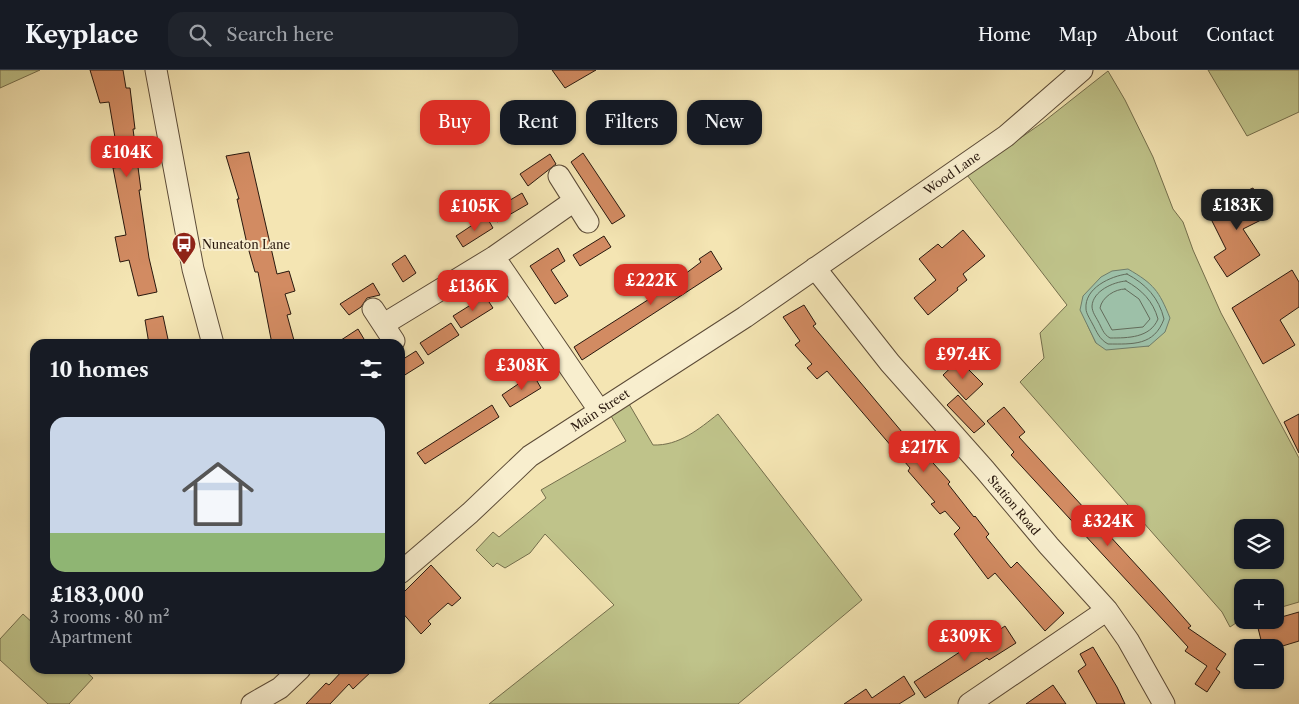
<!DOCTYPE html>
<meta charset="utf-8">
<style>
:root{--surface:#171b24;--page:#20242c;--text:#f1f3f6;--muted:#9ea1a6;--line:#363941;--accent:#d93025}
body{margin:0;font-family:"Libre Caslon Text",serif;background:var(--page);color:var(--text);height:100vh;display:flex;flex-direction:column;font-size:19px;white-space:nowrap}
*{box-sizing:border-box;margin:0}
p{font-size:16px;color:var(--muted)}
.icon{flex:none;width:28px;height:28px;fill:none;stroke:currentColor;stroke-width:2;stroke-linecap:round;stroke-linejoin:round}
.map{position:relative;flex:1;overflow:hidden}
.panel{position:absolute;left:30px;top:269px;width:375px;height:335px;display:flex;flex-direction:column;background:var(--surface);border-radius:15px;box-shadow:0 1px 4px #0004}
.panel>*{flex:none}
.hud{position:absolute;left:420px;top:30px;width:475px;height:45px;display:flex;gap:10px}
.tools{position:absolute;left:1234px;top:449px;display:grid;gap:10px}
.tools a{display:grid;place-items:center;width:50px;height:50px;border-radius:10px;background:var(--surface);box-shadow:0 1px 4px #0004;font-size:25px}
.price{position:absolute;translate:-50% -42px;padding:0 11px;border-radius:10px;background:var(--accent);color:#fff;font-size:16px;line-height:32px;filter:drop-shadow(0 1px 2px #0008)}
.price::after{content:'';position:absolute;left:50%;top:30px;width:15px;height:11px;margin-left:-8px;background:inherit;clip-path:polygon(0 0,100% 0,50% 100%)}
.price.current{background:#222;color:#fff}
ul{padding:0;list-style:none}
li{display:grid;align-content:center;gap:10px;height:265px;padding:0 20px}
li+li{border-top:1px solid var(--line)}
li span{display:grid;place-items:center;height:155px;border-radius:15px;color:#555}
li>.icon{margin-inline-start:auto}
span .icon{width:90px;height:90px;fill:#fffc;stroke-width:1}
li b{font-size:21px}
h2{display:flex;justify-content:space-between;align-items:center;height:60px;padding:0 20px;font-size:21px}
.tag{padding:0 18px;border-radius:15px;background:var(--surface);box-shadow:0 1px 4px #0004;font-size:18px;line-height:45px}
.tag.current{background:var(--accent);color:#fff}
header{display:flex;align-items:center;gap:30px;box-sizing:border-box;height:70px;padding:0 25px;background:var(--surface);border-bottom:1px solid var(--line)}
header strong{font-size:24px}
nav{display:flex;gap:28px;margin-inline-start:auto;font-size:18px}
.search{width:350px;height:45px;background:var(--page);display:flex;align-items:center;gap:12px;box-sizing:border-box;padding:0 18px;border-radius:15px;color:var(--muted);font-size:19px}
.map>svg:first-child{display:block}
.green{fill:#bfc38a;stroke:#746e4c;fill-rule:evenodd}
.water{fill:#9dc0a8;stroke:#6f7d6a}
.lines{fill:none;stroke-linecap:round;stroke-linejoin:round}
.shore{stroke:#636c5b;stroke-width:1}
.building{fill:#d28b62;stroke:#29180e}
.minor-casing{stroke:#5c4b37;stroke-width:23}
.minor{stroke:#f8eece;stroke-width:21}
.labels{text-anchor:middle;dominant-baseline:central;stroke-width:4;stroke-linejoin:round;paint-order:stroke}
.street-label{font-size:12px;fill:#29180e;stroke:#f8eece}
.poi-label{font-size:12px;fill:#29180e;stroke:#f8eece;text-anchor:start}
</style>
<header>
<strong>Keyplace</strong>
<div class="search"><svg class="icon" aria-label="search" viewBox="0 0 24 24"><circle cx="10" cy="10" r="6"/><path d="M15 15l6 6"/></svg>Search here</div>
<nav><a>Home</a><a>Map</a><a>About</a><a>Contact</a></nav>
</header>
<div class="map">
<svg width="1299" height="634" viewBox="0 0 1299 634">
<rect width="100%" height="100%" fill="#f4e5b3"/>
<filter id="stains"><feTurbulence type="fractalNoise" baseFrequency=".004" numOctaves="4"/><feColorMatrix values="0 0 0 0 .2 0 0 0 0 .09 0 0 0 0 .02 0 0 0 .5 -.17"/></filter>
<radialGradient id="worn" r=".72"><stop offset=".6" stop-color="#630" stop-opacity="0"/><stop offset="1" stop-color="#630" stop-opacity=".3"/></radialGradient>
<path class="green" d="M 0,0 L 40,0 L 0,18 Z
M 1208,0 L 1299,0 L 1299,42 L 1247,66 Z
M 1108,1 L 1125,30 L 1153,87 L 1173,139 L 1183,152 L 1193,180 L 1221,243 L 1299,388 L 1299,532 L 1275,539 L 1275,518 L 1242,518 L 1242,549 L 1230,557 L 1222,542 L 1020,312 L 1044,288 L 1040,263 L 1067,235 L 967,105 L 1042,53 ZM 1088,256 L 1149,276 L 1096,273 ZM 1242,458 L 1275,458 L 1275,490 L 1242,490 Z
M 629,334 L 653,375 C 679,376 699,359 718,344 L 862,530 L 738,634 L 489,634 L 614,535 L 545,464 L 530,483 L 505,498 L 497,493 L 493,497 L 476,480 L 493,462 L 499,467 L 546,428 L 541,420 L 626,371 L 611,346 Z
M 23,544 L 35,555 L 35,599 L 83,599 L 93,608 L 69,634 L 48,634 L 0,590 L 0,569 Z"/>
<path class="water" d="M 1128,199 C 1154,214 1159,221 1170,248 L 1165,262 L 1149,276 L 1106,280 L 1096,273 L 1080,240 L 1083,226 L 1101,207 L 1112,201 Z"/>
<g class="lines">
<path class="shore" d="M 1127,204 C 1146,214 1159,228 1164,249 C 1154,276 1133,274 1108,274 C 1099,269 1097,262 1092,253 C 1090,249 1086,243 1086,239 C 1084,218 1111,206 1127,204 Z
M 1126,211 C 1142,220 1153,231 1158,249 C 1150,268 1128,268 1110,268 C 1103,264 1102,258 1098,251 C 1096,247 1092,242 1092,236 C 1093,221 1113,212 1126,211 Z
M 1125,219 L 1139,229 L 1150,249 L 1143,257 L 1112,260 L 1100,238 C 1102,227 1115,219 1125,219 Z"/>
</g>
<path class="building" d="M 90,0 L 123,0 L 126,18 L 130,18 L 135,59 L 133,59 L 141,120 L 139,120 L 149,188 L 157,222 L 138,226 L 129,190 L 120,192 L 115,167 L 126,165 L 113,98 L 120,97 L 109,32 L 100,33 Z
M 552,0 L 596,0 L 565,18 Z
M 249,82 L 277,204 L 289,201 L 295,221 L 285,224 L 291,244 L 287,245 L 295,274 L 272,274 L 258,202 L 255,202 L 247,174 L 237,129 L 239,129 L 226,86 Z
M 583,83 L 625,146 L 612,154 L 571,92 Z
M 550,84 L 556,94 L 528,116 L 520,104 Z
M 1253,118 L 1267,147 L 1243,159 L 1260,185 L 1227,207 L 1214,187 L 1226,179 L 1208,143 L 1237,129 L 1235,126 Z
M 522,123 L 528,134 L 497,152 L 490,142 Z
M 486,146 L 493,158 L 463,177 L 456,166 Z
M 963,160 L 985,186 L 963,204 L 967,210 L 957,218 L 958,220 L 928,245 L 914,228 L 936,210 L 919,189 L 938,174 L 942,178 Z
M 604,166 L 611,177 L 580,196 L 573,185 Z
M 558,178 L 565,191 L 551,200 L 568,226 L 555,234 L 530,196 Z
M 711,181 L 722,199 L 582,290 L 574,277 L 665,219 L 701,192 L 699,189 Z
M 405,185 L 416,203 L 403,212 L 392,194 Z
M 1292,200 L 1299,212 L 1299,237 L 1280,250 L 1295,275 L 1263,294 L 1232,238 Z
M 373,213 L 380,225 L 367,228 L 361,237 L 349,245 L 340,234 Z
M 485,226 L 493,238 L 461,258 L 453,246 Z
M 804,235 L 816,254 L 813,256 L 923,387 L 926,385 L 950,412 L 948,414 L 974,447 L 975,446 L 989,464 L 986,467 L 1011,498 L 1017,492 L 1064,543 L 1045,561 L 995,503 L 988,509 L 954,464 L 960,458 L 945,441 L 940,444 L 931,434 L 935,432 L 908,401 L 910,398 L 827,301 L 817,309 L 807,298 L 812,294 L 795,275 L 800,271 L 783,247 Z
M 163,246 L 169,274 L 149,274 L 145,250 Z
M 451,253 L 459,265 L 428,285 L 420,273 Z
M 358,259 L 367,274 L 335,274 Z
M 416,281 L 424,293 L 400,308 L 400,291 Z
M 959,290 L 983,314 L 966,330 L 943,305 Z
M 533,304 L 541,318 L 510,337 L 502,325 Z
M 958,325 L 985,354 L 974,363 L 947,335 Z
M 492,335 L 499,347 L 425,394 L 417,383 Z
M 1004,337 L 1025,362 L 1019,367 L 1162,523 L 1191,556 L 1188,558 L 1226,584 L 1216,599 L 1220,602 L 1207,622 L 1195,614 L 1207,596 L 1185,581 L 1188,577 L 1011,385 L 1014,382 L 987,351 Z
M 1299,344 L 1299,383 L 1284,352 Z
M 431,495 L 461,528 L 452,536 L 448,533 L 428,551 L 431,554 L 421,564 L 400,540 L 400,526 Z
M 1299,542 L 1299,571 L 1276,578 L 1263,578 L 1257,554 Z
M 1005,556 L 1016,573 L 989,590 L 987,588 L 925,628 L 914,612 L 972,574 L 974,577 Z
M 1093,577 L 1117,617 L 1125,634 L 1097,634 L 1078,601 L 1086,595 L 1080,584 Z
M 344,599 L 374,599 L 353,619 L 349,614 L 330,634 L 306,634 L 326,613 L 329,615 Z
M 904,606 L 915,624 L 899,634 L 844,634 L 866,619 L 872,628 Z
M 1053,615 L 1066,634 L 1026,634 Z"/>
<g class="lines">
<defs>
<path id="minor" d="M 156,0 L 193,199 L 213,274
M 559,106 L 588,152
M 494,187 L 599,340
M 815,198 L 890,293 L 985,400 L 1049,476 L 1107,540 L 1128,570 L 1164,634
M 373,239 L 394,271
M 384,254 L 494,187 L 574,131
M 400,503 L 470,443 L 530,386 L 745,247 L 1006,66 L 1082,0
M 252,634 L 280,618 L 300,599
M 969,634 L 1107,540"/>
</defs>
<use href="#minor" class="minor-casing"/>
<use href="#minor" class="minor"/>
</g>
<defs>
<symbol id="bus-pin" viewBox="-11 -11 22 30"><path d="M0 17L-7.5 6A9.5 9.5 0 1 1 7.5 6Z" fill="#8f2418" stroke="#f8eece"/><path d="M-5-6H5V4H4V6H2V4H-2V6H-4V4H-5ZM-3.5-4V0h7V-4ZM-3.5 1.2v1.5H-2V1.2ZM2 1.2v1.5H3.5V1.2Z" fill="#fff"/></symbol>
</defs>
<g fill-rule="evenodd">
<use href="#bus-pin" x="170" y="160" width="28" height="38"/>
</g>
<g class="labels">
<g class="street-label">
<text transform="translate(952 103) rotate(-35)">Wood Lane</text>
<text transform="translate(600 340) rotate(-33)">Main Street</text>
<text transform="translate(1014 435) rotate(50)">Station Road</text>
</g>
<g class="poi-label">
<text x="202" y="174">Nuneaton Lane</text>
</g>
</g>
<rect width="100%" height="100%" filter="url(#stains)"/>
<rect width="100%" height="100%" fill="url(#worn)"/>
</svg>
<div class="tools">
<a><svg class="icon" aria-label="layers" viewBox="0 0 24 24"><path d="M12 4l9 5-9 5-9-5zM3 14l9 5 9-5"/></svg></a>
<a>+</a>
<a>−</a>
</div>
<b class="price" style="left:127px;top:108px">£104K</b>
<b class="price current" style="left:1237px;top:161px">£183K</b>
<b class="price" style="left:475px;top:162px">£105K</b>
<b class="price" style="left:651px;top:236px">£222K</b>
<b class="price" style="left:473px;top:242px">£136K</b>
<b class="price" style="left:963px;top:310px">£97.4K</b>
<b class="price" style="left:522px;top:321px">£308K</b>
<b class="price" style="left:924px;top:403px">£217K</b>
<b class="price" style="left:1108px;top:477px">£324K</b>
<b class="price" style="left:965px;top:592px">£309K</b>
<div class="hud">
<a class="tag current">Buy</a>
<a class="tag">Rent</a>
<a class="tag">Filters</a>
<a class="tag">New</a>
</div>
<section class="panel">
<h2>10 homes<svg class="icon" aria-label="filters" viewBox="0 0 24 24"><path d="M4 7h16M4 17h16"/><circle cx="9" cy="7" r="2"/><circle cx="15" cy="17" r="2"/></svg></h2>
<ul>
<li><span style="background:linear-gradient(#c9d6e8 75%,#8fb573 0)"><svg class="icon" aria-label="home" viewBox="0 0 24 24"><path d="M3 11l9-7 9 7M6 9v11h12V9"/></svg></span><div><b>£183,000</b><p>3 rooms · 80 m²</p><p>Apartment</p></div></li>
</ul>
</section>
</div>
